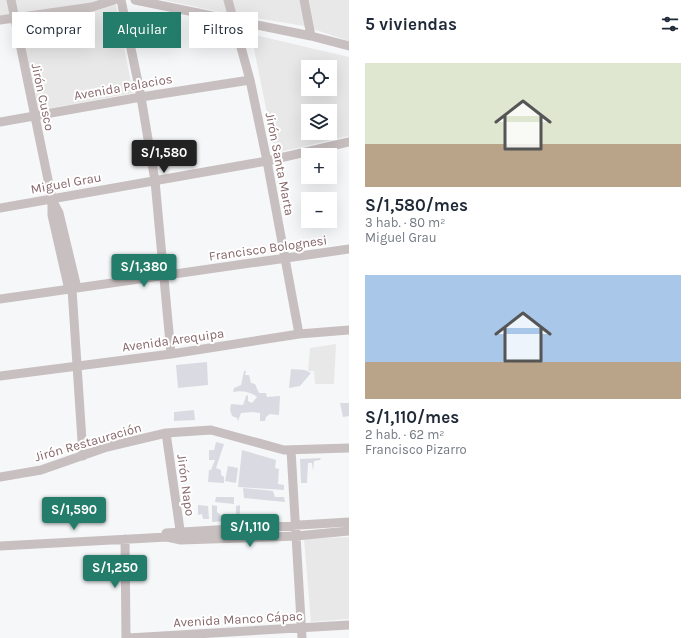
<!DOCTYPE html>
<html lang="es">
<meta charset="utf-8">
<style>
:root{--surface:#fff;--page:#f6f6f7;--text:#1f2937;--muted:#747a83;--accent:#247d6a}
body{margin:0;font-family:Karla,sans-serif;background:var(--page);color:var(--text);height:100vh;display:flex;flex-direction:column;font-size:15px;white-space:nowrap}
*{box-sizing:border-box;margin:0}
p{font-size:13px;color:var(--muted)}
.icon{flex:none;width:22px;height:22px;fill:none;stroke:currentColor;stroke-width:2;stroke-linecap:round;stroke-linejoin:round}
.map{position:relative;flex:1;overflow:hidden}
.details{display:flex;flex-direction:column;background:var(--surface);width:348px}
.details>*{flex:none}
.banner{position:absolute;left:12px;top:12px;width:277px;height:36px;display:flex;gap:8px}
.tools{position:absolute;left:301px;top:60px;display:grid;gap:8px}
.tools a{display:grid;place-items:center;width:36px;height:36px;border-radius:0px;background:var(--surface);box-shadow:0 4px 16px #0002;font-size:20px}
.price{position:absolute;translate:-50% -34px;padding:0 9px;border-radius:4px;background:var(--accent);color:#fff;font-size:13px;line-height:26px;filter:drop-shadow(0 1px 2px #0008)}
.price::after{content:'';position:absolute;left:50%;top:24px;width:12px;height:9px;margin-left:-6px;background:inherit;clip-path:polygon(0 0,100% 0,50% 100%)}
.price.current{background:#222;color:#fff}
ul{padding:0;list-style:none}
li{display:grid;align-content:center;gap:8px;height:212px;padding:0 16px}
li span{display:grid;place-items:center;height:124px;border-radius:0px;color:#555}
li>.icon{margin-inline-start:auto}
span .icon{width:72px;height:72px;fill:#fffc;stroke-width:1}
li b{font-size:17px}
h2{display:flex;justify-content:space-between;align-items:center;height:48px;padding:0 16px;font-size:17px}
.chip{padding:0 14px;border-radius:0px;background:var(--surface);box-shadow:0 4px 16px #0002;font-size:14px;line-height:36px}
.chip.current{background:var(--accent);color:#fff}
main{display:flex;flex:1;min-height:0}
.map>svg:first-child{display:block}
.built{fill:#e9e8e9;fill-rule:evenodd}
.green{fill:#dadae2}
.lines{fill:none;stroke-linecap:round;stroke-linejoin:round}
.minor{stroke:#c8bfc0;stroke-width:9}
.labels{text-anchor:middle;dominant-baseline:central;stroke-width:4;stroke-linejoin:round;paint-order:stroke}
.street-label{font-size:13px;fill:#87676b;stroke:#fff}
</style>
<main>
<div class="map">
<svg width="349" height="638" viewBox="0 0 349 638">
<rect width="100%" height="100%" fill="#f6f7f9"/>
<path class="built" d="M 0,0 L 115,0 L 133,93 L 35,111 L 10,16 L 0,17 Z
M 163,0 L 349,0 L 349,41 L 304,26 L 220,12 Z
M 251,34 L 349,57 L 349,136 L 275,153 ZM 308,67 L 330,67 L 330,89 L 308,89 ZM 308,111 L 330,111 L 330,133 L 308,133 Z
M 336,344 L 334,384 L 315,384 L 314,371 L 308,371 L 310,348 Z
M 349,537 L 349,619 L 311,622 L 304,539 Z"/>
<path class="green" d="M 207,362 L 208,385 L 178,388 L 176,365 Z
M 291,369 L 305,370 L 311,373 L 300,386 L 289,388 Z
M 244,371 L 246,371 L 245,375 L 249,375 L 251,383 L 255,384 L 259,393 L 266,393 L 267,397 L 280,396 L 279,415 L 270,414 L 266,417 L 265,421 L 260,421 L 260,413 L 253,412 L 241,413 L 238,421 L 237,418 L 232,416 L 230,410 L 231,404 L 243,405 L 246,396 L 248,395 L 248,401 L 252,403 L 257,397 C 251,392 241,390 233,392 L 234,388 L 241,385 Z
M 340,403 L 349,403 L 349,416 L 343,417 Z
M 194,410 L 195,420 L 174,421 L 174,412 Z
M 216,442 L 224,444 L 216,468 L 221,470 L 221,475 L 224,477 L 224,483 L 208,482 L 209,470 L 211,470 L 215,460 L 209,460 L 209,450 L 214,450 Z
M 242,450 L 276,460 L 275,468 L 279,469 L 278,484 L 284,485 L 284,490 L 238,487 Z
M 321,458 L 320,460 L 314,461 L 313,471 L 312,463 L 308,463 L 307,483 L 301,483 L 300,459 Z
M 228,466 L 238,468 L 236,483 L 225,481 Z
M 243,488 L 273,491 L 275,497 L 284,497 L 285,502 L 244,498 Z
M 216,497 L 234,497 L 234,504 L 215,502 Z
M 198,505 L 208,506 L 209,519 L 203,519 L 202,514 L 198,515 Z
M 212,505 L 217,506 L 217,512 L 221,515 L 236,514 L 236,506 L 240,505 L 240,520 L 212,522 Z"/>
<g class="lines">
<path class="minor" d="M 11,0 L 52,199 L 52,215 L 69,290
M 121,0 L 141,97 L 155,181 L 171,354
M 135,0 L 311,36 L 349,46
M 228,0 L 250,80 L 267,161 L 299,334
M 304,0 L 311,36
M 0,20 L 92,7 L 114,0
M 0,122 L 141,97 L 250,80
M 52,200 L 59,213 L 77,288
M 0,208 L 267,161 L 349,142
M 72,289 L 83,456
M 0,299 L 349,249
M 0,376 L 171,354 L 299,334 L 349,330
M 166,433 L 181,537
M 291,450 L 302,638
M 0,477 L 41,470 L 107,447 L 166,433 L 211,430 L 284,450 L 349,448
M 166,533 L 349,522
M 125,539 L 126,638
M 0,546 L 149,538 L 167,537 L 181,540 L 296,536 L 349,531
M 128,638 L 349,625"/>
</g>
<g class="labels">
<g class="street-label">
<text transform="translate(123 87) rotate(-10)">Avenida Palacios</text>
<text transform="translate(43 97) rotate(78)">Jirón Cusco</text>
<text transform="translate(280 164) rotate(79)">Jirón Santa Marta</text>
<text transform="translate(66 183) rotate(-10)">Miguel Grau</text>
<text transform="translate(268 248) rotate(-8)">Francisco Bolognesi</text>
<text transform="translate(173 340) rotate(-8)">Avenida Arequipa</text>
<text transform="translate(88 442) rotate(-16)">Jirón Restauración</text>
<text transform="translate(186 485) rotate(82)">Jirón Napo</text>
<text transform="translate(238 619) rotate(-3)">Avenida Manco Cápac</text>
</g>
</g>
</svg>
<div class="tools">
<a><svg class="icon" aria-label="locate" viewBox="0 0 24 24"><circle cx="12" cy="12" r="6"/><path d="M12 2v4M12 18v4M2 12h4M18 12h4"/></svg></a>
<a><svg class="icon" aria-label="layers" viewBox="0 0 24 24"><path d="M12 4l9 5-9 5-9-5zM3 14l9 5 9-5"/></svg></a>
<a>+</a>
<a>−</a>
</div>
<b class="price current" style="left:164px;top:174px">S/1,580</b>
<b class="price" style="left:144px;top:288px">S/1,380</b>
<b class="price" style="left:74px;top:531px">S/1,590</b>
<b class="price" style="left:250px;top:548px">S/1,110</b>
<b class="price" style="left:115px;top:589px">S/1,250</b>
<div class="banner">
<a class="chip">Comprar</a>
<a class="chip current">Alquilar</a>
<a class="chip">Filtros</a>
</div>
</div>
<section class="details">
<h2>5 viviendas<svg class="icon" aria-label="filters" viewBox="0 0 24 24"><path d="M4 7h16M4 17h16"/><circle cx="9" cy="7" r="2"/><circle cx="15" cy="17" r="2"/></svg></h2>
<ul>
<li><span style="background:linear-gradient(#dfe7d0 65%,#b9a48a 0)"><svg class="icon" aria-label="home" viewBox="0 0 24 24"><path d="M3 11l9-7 9 7M6 9v11h12V9"/></svg></span><div><b>S/1,580/mes</b><p>3 hab. · 80 m²</p><p>Miguel Grau</p></div></li>
<li><span style="background:linear-gradient(#a9c7e8 70%,#b9a48a 0)"><svg class="icon" aria-label="home" viewBox="0 0 24 24"><path d="M3 11l9-7 9 7M6 9v11h12V9"/></svg></span><div><b>S/1,110/mes</b><p>2 hab. · 62 m²</p><p>Francisco Pizarro</p></div></li>
</ul>
</section>
</main>
